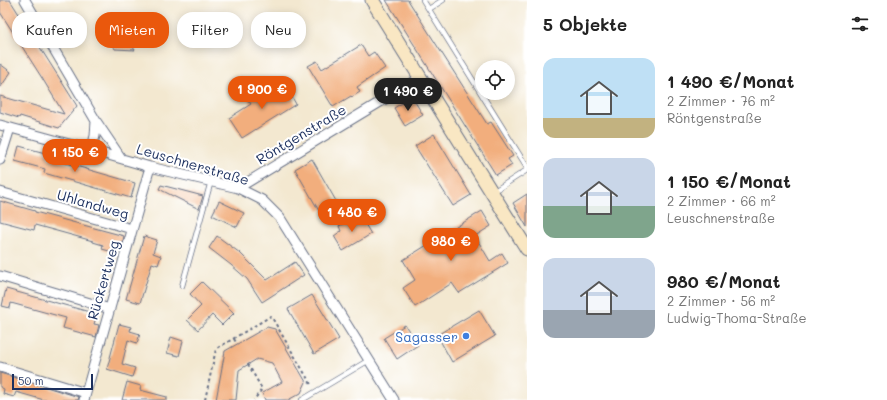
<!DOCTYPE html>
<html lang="de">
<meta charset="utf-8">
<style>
:root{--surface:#fff;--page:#f2f2f2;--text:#222;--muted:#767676;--accent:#ea580c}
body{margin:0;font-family:Mali,sans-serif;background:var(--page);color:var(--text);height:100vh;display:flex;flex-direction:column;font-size:15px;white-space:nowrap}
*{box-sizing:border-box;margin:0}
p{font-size:13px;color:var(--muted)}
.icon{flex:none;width:22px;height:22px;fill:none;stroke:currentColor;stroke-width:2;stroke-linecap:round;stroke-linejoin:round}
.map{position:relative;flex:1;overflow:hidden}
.side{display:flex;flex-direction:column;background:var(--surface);width:360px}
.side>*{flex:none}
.top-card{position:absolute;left:12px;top:12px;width:380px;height:36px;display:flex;gap:8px}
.fabs{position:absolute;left:475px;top:60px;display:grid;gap:8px}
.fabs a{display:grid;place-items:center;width:40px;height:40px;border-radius:50%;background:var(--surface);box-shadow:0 2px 10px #0003;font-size:20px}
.scale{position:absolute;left:12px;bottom:10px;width:81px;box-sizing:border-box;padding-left:4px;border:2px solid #1b2f5e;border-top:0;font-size:11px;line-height:14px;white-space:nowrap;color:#1b2f5e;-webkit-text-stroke:3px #fff;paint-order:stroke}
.price{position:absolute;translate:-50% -34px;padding:0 9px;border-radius:14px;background:var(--accent);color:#fff;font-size:13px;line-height:26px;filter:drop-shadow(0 1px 2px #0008)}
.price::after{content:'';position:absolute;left:50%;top:24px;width:12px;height:9px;margin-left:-6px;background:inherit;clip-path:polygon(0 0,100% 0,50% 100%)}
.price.selected{background:#222;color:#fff}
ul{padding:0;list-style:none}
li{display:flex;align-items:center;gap:12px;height:100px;padding:0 16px}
li span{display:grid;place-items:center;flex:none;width:112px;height:80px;border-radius:12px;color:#555}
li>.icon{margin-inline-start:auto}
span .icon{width:48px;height:48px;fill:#fffc;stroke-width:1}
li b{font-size:17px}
h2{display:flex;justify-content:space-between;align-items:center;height:48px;padding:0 16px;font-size:17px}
.pill{padding:0 14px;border-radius:16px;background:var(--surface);box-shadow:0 2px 10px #0003;font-size:14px;line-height:36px}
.pill.selected{background:var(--accent);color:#fff}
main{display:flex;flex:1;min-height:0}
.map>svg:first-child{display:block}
.building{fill:#f2ae7d}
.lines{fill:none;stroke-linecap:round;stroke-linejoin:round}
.lane-casing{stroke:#677086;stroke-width:6}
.street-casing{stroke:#677086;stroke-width:11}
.secondary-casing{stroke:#677086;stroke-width:15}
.path{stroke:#677086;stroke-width:2;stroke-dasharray:3 3;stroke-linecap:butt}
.lane{stroke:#fff;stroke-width:4.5}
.street{stroke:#fff;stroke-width:9}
.secondary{stroke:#f9e7c3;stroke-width:13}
.shop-dot{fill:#3f7fe0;stroke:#fff;stroke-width:1.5}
.labels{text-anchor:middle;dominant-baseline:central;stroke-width:4;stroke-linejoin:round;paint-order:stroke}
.street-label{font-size:14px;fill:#1b2f5e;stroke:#fff}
.shop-label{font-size:14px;fill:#366cbe;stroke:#fff;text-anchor:end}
</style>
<main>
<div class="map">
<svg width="527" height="400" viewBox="0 0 527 400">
<rect width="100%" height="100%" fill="#fff"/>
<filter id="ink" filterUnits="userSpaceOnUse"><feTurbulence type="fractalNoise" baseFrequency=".025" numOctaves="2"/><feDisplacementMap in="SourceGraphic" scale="8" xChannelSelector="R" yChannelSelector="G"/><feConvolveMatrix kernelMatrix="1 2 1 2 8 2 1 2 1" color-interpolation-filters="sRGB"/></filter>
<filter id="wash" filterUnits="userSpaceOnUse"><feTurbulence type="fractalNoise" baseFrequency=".012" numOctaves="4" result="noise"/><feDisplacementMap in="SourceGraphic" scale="16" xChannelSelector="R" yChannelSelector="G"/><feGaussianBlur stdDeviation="0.9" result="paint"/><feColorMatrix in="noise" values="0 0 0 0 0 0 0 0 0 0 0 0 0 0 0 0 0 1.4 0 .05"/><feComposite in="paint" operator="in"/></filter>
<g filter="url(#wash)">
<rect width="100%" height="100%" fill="#f3e8d0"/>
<g id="blocks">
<path class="building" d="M 0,0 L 10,0 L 77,106 L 59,128 L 20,116 L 19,118 L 0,112 L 0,96 L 64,114 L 42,78 L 0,12 Z
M 386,0 L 408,0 L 487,124 L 491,122 L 513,156 L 508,159 L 512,165 L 496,175 Z
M 142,17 L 140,36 L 130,43 L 135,50 L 115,49 L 110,40 L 105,43 L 102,36 L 104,25 L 113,19 L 120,18 L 125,25 L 131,21 L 132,23 Z
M 361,45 L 368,56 L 374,52 L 385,68 L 357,87 L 360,92 L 352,97 L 351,96 L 333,107 L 308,66 L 317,61 L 322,69 Z
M 0,64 L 11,72 L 0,88 Z
M 284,84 L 296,104 L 242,138 L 229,118 L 251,104 L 248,100 L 263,90 L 266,95 Z
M 412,97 L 423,115 L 405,126 L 394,108 Z
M 434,134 L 471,195 L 453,206 L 415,146 Z
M 19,146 L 49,154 L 48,158 L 135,183 L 131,198 L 44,173 L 45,169 L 15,161 Z
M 312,159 L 336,201 L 319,211 L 295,169 Z
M 161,185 L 203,196 L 199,209 L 159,189 Z
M 527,194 L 527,227 L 513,203 Z
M 0,201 L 35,211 L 35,212 L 124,236 L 122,246 L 115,244 L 113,252 L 102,249 L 103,245 L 93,242 L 93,241 L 35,225 L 34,230 L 0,221 Z
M 219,201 L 244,213 L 237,227 L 212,215 Z
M 482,211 L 491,226 L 475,236 L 490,261 L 502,253 L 508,263 L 459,293 L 452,283 L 415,307 L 403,288 L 415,280 L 403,260 Z
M 359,214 L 371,234 L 343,251 L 334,236 L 341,231 L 339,226 Z
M 144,236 L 157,240 L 153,253 L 161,256 L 158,265 L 152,263 L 140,303 L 126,299 Z
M 217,236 L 240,253 L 267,280 L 295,262 L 304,275 L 262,302 L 247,279 L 231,265 L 209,248 Z
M 202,282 L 234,313 L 222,325 L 212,315 L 198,330 L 187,320 L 201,306 L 190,294 Z
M 6,289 L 97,314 L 94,324 L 99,325 L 96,337 L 63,328 L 66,318 L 11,303 L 10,308 L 2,306 Z
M 312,295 L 339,339 L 314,354 L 288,309 Z
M 479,310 L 495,336 L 452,362 L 437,335 Z
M 119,324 L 131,327 L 130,331 L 140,334 L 137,343 L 128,340 L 122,364 L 135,368 L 132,377 L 107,369 Z
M 405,325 L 418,345 L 397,359 L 384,338 Z
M 267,327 L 275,329 L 306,382 L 301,393 L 288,400 L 265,400 L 262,393 L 282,382 L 272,363 L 257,359 L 239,370 L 236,400 L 216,400 L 225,351 Z
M 171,337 L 183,341 L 179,356 L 167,353 Z
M 0,373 L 79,397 L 78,400 L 44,400 L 16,392 L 14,397 L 3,394 L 4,389 L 0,387 Z
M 127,382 L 141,386 L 140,390 L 167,397 L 167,400 L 122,400 Z"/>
</g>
</g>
<g filter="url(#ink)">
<use href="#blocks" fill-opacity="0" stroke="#677086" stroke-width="1"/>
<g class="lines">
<defs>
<path id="lane" d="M 423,0 L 527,167
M 429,9 L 443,0
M 493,192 L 527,170
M 182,286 L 211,181
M 302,400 L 369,360"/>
<path id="street" d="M 25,0 L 96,121 L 121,158
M 0,125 L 91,150 L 150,167 L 238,188 L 262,200 L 280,218 L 394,400
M 91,150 L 95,136 L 96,121
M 0,160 L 10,128
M 238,188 L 420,78
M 0,192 L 132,229
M 0,276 L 110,309
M 0,367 L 86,393
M 84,400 L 150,167"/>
<path id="secondary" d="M 372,0 L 527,249"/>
</defs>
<use href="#lane" class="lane-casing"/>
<use href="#street" class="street-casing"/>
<use href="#secondary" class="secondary-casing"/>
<path class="path" d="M 234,339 L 237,344
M 248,364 L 262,389 L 254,400
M 205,400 L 216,349 L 271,316 L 312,386"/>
<use href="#lane" class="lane"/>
<use href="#street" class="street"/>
<use href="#secondary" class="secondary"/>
</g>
</g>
<circle class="shop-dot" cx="466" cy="336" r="4"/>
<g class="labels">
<g class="street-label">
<text transform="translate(301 134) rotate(-31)">Röntgenstraße</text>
<text transform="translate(193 164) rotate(16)">Leuschnerstraße</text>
<text transform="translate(93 204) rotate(16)">Uhlandweg</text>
<text transform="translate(103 280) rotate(-74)">Rückertweg</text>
</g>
<g class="shop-label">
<text x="458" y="336">Sagasser</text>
</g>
</g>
</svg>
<div class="fabs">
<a><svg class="icon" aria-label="locate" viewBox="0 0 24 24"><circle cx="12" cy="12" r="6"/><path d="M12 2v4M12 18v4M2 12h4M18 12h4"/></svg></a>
</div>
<div class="scale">50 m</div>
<b class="price" style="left:262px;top:110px">1 900 €</b>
<b class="price selected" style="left:408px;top:112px">1 490 €</b>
<b class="price" style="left:75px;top:173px">1 150 €</b>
<b class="price" style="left:352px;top:233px">1 480 €</b>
<b class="price" style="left:451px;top:262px">980 €</b>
<div class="top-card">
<a class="pill">Kaufen</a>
<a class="pill selected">Mieten</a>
<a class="pill">Filter</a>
<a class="pill">Neu</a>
</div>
</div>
<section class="side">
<h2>5 Objekte<svg class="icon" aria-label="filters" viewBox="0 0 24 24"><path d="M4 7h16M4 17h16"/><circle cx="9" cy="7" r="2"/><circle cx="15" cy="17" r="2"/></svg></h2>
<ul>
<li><span style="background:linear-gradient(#bfe0f5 75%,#c2b280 0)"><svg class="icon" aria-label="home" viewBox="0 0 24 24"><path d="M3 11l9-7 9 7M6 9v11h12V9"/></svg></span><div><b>1 490 €/Monat</b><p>2 Zimmer · 76 m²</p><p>Röntgenstraße</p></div></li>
<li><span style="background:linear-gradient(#c9d6e8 60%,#7fa58c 0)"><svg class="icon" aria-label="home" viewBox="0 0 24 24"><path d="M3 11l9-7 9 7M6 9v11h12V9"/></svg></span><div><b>1 150 €/Monat</b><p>2 Zimmer · 66 m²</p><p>Leuschnerstraße</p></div></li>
<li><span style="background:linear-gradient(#c9d6e8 65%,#9aa5b1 0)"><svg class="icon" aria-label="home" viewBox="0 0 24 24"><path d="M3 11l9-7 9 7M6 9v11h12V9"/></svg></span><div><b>980 €/Monat</b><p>2 Zimmer · 56 m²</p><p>Ludwig-Thoma-Straße</p></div></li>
</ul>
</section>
</main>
